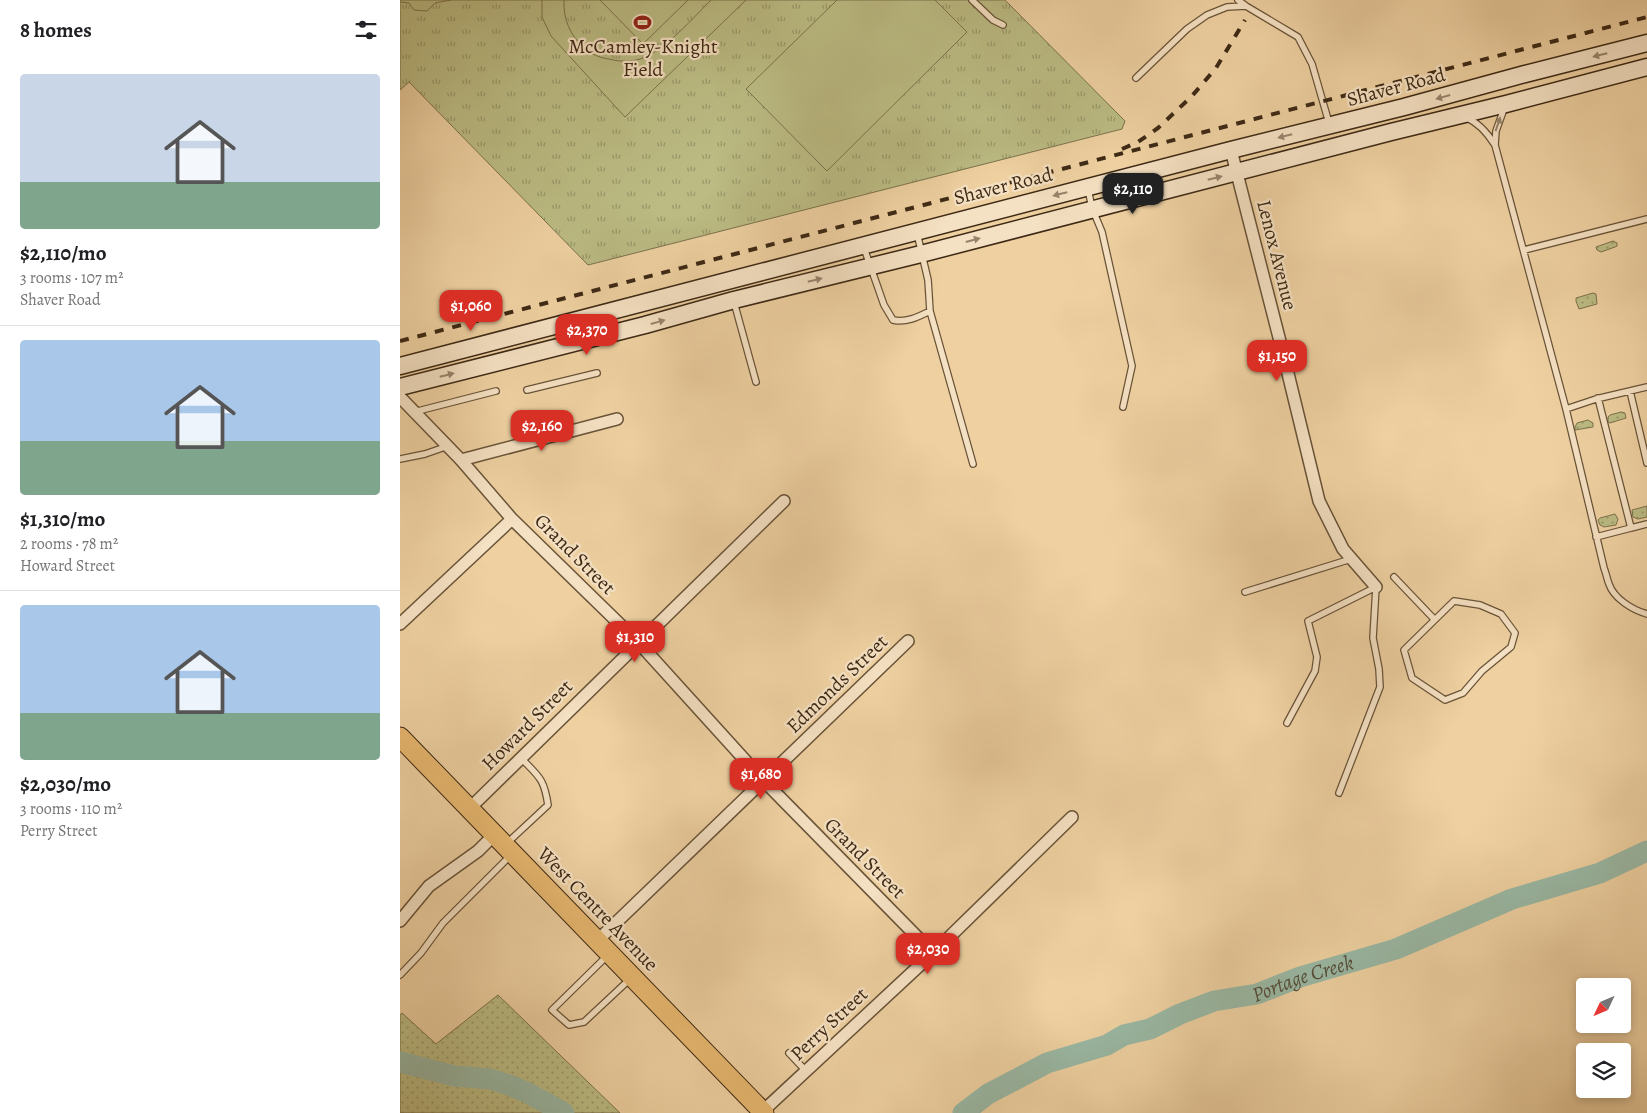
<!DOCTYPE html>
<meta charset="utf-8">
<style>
:root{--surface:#fff;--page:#f2f2f2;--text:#202124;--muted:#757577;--line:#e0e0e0;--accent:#d93025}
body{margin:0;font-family:Alegreya,serif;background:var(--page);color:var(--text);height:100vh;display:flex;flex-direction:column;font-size:19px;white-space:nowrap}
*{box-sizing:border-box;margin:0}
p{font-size:16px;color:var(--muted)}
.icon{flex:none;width:28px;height:28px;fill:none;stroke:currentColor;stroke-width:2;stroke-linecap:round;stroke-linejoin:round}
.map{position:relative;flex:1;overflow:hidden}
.details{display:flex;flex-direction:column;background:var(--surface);width:400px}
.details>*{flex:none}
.needle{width:32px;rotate:226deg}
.buttons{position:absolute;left:1176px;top:978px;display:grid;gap:10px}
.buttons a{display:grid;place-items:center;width:55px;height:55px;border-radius:5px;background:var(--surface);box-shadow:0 2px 8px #0003;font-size:25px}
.price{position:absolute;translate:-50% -42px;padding:0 11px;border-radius:10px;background:var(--accent);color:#fff;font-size:16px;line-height:32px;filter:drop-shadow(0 1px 2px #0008)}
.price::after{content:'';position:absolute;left:50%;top:30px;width:15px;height:11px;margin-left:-8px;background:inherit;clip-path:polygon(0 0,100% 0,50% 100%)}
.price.current{background:#222;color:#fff}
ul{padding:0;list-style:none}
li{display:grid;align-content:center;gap:10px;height:265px;padding:0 20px}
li+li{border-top:1px solid var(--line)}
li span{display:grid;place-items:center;height:155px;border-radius:5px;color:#555}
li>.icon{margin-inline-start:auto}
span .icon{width:90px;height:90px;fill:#fffc;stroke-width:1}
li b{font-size:21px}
h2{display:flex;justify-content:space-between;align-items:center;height:60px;padding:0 20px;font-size:21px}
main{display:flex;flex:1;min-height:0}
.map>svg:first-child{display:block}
.grass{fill:url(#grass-dots);stroke:#7c724c}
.park{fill:url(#park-tufts);stroke:#7c724c}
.pitch{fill:#bbbb83;stroke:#7c724c}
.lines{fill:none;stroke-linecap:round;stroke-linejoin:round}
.river{stroke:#99b7a3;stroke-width:21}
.lane-casing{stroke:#695338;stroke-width:8}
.street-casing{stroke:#695338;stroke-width:14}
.secondary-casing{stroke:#3d2915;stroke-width:19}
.primary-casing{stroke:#3d2915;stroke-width:21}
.lane{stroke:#f4e0c2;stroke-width:5.5}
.street{stroke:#f4e0c2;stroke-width:11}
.secondary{stroke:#f4e0c2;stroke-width:16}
.primary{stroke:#e7b870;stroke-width:19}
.rail{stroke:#3d2915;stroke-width:4;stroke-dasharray:9 9;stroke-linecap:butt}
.oneway{fill:#98846c}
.labels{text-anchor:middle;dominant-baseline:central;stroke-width:4.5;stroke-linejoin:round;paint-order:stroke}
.poi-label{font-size:20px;fill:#3d2915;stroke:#f4e0c2}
.street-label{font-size:20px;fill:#3d2915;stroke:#f4e0c2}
.water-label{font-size:21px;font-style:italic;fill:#544c38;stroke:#f4e0c2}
</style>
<main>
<section class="details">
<h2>8 homes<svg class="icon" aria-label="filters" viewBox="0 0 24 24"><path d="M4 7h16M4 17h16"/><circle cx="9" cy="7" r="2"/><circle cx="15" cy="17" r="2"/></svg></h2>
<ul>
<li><span style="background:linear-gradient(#c9d6e8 70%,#7fa58c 0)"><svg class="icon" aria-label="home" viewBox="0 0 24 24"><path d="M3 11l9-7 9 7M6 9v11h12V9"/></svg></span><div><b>$2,110/mo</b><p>3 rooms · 107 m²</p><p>Shaver Road</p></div></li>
<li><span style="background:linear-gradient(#a9c7e8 65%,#7fa58c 0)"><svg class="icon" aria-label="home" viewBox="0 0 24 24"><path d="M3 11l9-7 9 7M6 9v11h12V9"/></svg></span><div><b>$1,310/mo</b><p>2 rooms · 78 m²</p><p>Howard Street</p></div></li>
<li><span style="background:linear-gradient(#a9c7e8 70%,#7fa58c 0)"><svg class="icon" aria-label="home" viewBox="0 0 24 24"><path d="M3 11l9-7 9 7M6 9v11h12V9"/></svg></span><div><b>$2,030/mo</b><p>3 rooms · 110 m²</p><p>Perry Street</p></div></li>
</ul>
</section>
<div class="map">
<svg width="1247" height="1113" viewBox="0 0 1247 1113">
<defs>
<pattern id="grass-dots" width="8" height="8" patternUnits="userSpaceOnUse" patternTransform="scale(1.25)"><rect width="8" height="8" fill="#bbbb83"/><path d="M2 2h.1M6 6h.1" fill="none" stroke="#99986a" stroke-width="1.8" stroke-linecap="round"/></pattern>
<pattern id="park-tufts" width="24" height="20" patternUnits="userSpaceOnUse" patternTransform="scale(1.25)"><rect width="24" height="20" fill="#bbbb83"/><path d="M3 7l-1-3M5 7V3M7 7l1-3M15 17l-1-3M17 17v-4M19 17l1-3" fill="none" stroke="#99986a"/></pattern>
</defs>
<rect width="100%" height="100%" fill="#eed0a1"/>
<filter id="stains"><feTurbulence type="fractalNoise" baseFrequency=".004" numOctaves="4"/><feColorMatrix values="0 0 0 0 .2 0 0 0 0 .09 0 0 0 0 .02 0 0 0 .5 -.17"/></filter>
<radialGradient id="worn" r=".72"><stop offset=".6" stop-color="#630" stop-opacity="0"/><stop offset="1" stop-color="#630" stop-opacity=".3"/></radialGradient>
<path class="grass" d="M 1213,241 L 1217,243 L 1217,246 L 1215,247 L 1201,252 L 1197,250 L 1196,247 Z
M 1193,293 L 1196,294 L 1197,304 L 1179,309 L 1176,301 L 1176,298 Z
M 1221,412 L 1225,413 L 1226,418 L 1210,423 L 1208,422 L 1208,417 L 1210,415 Z
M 1188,420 L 1193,423 L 1193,427 L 1175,430 L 1175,427 L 1177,423 Z
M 1247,506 L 1247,517 L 1238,519 L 1233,517 L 1232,510 Z
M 1215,514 L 1218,519 L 1216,525 L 1204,527 L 1200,525 L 1198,520 L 1200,518 Z
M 98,995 L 220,1113 L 0,1113 L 0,1015 L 2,1013 L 36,1044 Z"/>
<path class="park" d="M 0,0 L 605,0 L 725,121 L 722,129 L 188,265 L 9,82 L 0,90 Z"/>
<path class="pitch" d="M 0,0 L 51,0 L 35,3 L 27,11 L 14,10 L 9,3 L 0,2 Z
M 142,0 L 164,0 C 163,19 170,35 184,48 C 191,54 200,58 209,59 C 219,62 233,62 243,58 C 265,50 294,17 311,0 L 346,0 L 225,117 L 151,36 L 142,17 Z
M 200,0 L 288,0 L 243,44 Z
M 437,0 L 535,0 L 567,32 L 427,171 L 346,89 Z"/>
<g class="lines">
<g class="river">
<path d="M 0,1062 L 54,1076 L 90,1079 L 109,1085 L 128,1093 L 164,1113"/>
<path id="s1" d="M 563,1113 L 588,1094 L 647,1063 L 707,1045 L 724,1035 L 750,1029 L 780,1014 L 814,1001 L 857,994 L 900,977 L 996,949 L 1112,899 L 1200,873 L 1247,851"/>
</g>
<defs>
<path id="lane" d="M 572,0 L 593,20 L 603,25
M 838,0 L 846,6
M 736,78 L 787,29 L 807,15 L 827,7 L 846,6 L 898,37 L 912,64 L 929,123
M 1105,106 L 1096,131 L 1095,145 L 1166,409 L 1204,568 C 1206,573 1207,579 1209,584 C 1214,599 1233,610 1247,614
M 1067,118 C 1079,123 1088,134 1095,145
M 688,189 L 692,208 L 702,232 L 732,366 L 723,407
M 464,248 L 484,305 L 493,320 C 506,323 518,317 530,311 L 528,280 L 517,233
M 1124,250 L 1247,219
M 334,302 L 356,382
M 530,311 L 573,464
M 127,390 L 197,373
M 1230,391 L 1247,463
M 1166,409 L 1196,399 L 1247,387
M 14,412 L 96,391
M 0,459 L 25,454 L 48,446
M 1231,528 L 1247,524
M 1196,537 L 1231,528 L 1198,398
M 994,577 L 1034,619
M 845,592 L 951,559
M 1054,601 L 1080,605 L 1101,614 L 1115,633 L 1111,647 L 1082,671 L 1063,693 L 1045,700 L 1012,678 L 1004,650 Z
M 887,723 L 915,671 L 917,657 L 908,621 L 976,587
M 939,793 L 980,687 L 979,669 L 973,638 L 976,587
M 106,844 L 148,805 C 144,778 139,777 121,758
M 208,955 L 152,1010 L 169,1025 L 184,1022 L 230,979
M 0,975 L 21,953 L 43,923 L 111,855
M 389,1053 L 406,1071"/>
<path id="street" d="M 831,150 L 884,357 L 919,501 L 943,549 L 976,587
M 0,397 L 61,460 L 112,519 L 238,642 L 363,780 L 533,953
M 61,460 L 217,419
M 0,624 L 112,519
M 69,809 L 384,501
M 0,921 L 29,886 L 78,851 L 94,835
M 197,941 L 508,641
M 363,1111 L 533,953 L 672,817"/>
<path id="secondary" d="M 0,366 L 831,150 L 1004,107 L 1125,74 L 1247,43
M 0,387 L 245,325 L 334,300 L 521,254 L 991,132 L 1106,104 L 1247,67"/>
<path id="primary" d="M 0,737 L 364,1113"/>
</defs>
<use href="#lane" class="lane-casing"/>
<use href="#street" class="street-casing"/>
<use href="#secondary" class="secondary-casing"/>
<use href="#primary" class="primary-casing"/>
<use href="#lane" class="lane"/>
<use href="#street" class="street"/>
<use href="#secondary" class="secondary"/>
<use href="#primary" class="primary"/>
<path class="rail" d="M 722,149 L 738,142 L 758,128 L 792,96 L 816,68 L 845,20
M 0,341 L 1247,17"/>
</g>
<defs><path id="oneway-solid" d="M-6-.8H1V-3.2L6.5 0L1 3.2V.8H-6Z" transform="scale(1.25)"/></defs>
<g class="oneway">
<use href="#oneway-solid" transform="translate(1200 55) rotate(166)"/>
<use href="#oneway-solid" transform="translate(1043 97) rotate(164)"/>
<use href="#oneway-solid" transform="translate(1098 124) rotate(-71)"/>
<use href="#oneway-solid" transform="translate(885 136) rotate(166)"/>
<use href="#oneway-solid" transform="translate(815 178) rotate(-14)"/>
<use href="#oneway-solid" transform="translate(660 194) rotate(166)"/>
<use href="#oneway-solid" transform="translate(573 240) rotate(-15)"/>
<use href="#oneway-solid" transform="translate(415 280) rotate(-14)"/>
<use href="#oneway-solid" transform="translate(258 322) rotate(-16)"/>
<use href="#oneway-solid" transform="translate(47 375) rotate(-14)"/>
</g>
<defs>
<symbol id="stadium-bare" viewBox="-9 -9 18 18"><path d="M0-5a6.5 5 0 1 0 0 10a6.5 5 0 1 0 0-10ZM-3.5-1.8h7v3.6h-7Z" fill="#8f2418" stroke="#f4e0c2" stroke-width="2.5" paint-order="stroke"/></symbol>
</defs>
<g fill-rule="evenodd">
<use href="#stadium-bare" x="230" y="10" width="25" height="25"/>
</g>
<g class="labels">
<g class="poi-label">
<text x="243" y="46">McCamley-Knight<tspan x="243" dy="23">Field</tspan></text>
</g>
<g class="street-label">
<text transform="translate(996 87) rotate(-15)">Shaver Road</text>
<text transform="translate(603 186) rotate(-14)">Shaver Road</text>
<text transform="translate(877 255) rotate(76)">Lenox Avenue</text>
<text transform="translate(175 554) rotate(45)">Grand Street</text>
<text transform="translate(437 684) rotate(-44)">Edmonds Street</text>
<text transform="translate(127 725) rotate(-45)">Howard Street</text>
<text transform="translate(465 858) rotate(45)">Grand Street</text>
<text transform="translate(198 909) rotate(46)">West Centre Avenue</text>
<text transform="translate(429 1024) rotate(-43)">Perry Street</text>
</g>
<g class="water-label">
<text stroke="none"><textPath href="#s1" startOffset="369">Portage Creek</textPath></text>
</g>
</g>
<rect width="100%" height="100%" filter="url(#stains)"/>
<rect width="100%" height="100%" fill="url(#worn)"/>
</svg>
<div class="buttons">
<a><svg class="needle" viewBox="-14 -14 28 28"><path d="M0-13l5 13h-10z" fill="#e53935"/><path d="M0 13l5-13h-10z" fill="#757577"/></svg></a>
<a><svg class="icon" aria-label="layers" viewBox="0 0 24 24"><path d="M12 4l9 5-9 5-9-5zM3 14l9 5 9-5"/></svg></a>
</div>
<b class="price current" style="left:733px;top:215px">$2,110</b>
<b class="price" style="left:71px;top:332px">$1,060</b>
<b class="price" style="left:187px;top:356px">$2,370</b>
<b class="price" style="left:877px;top:382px">$1,150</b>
<b class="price" style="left:142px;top:452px">$2,160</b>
<b class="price" style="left:235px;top:663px">$1,310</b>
<b class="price" style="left:361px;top:800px">$1,680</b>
<b class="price" style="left:528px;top:975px">$2,030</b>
</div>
</main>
